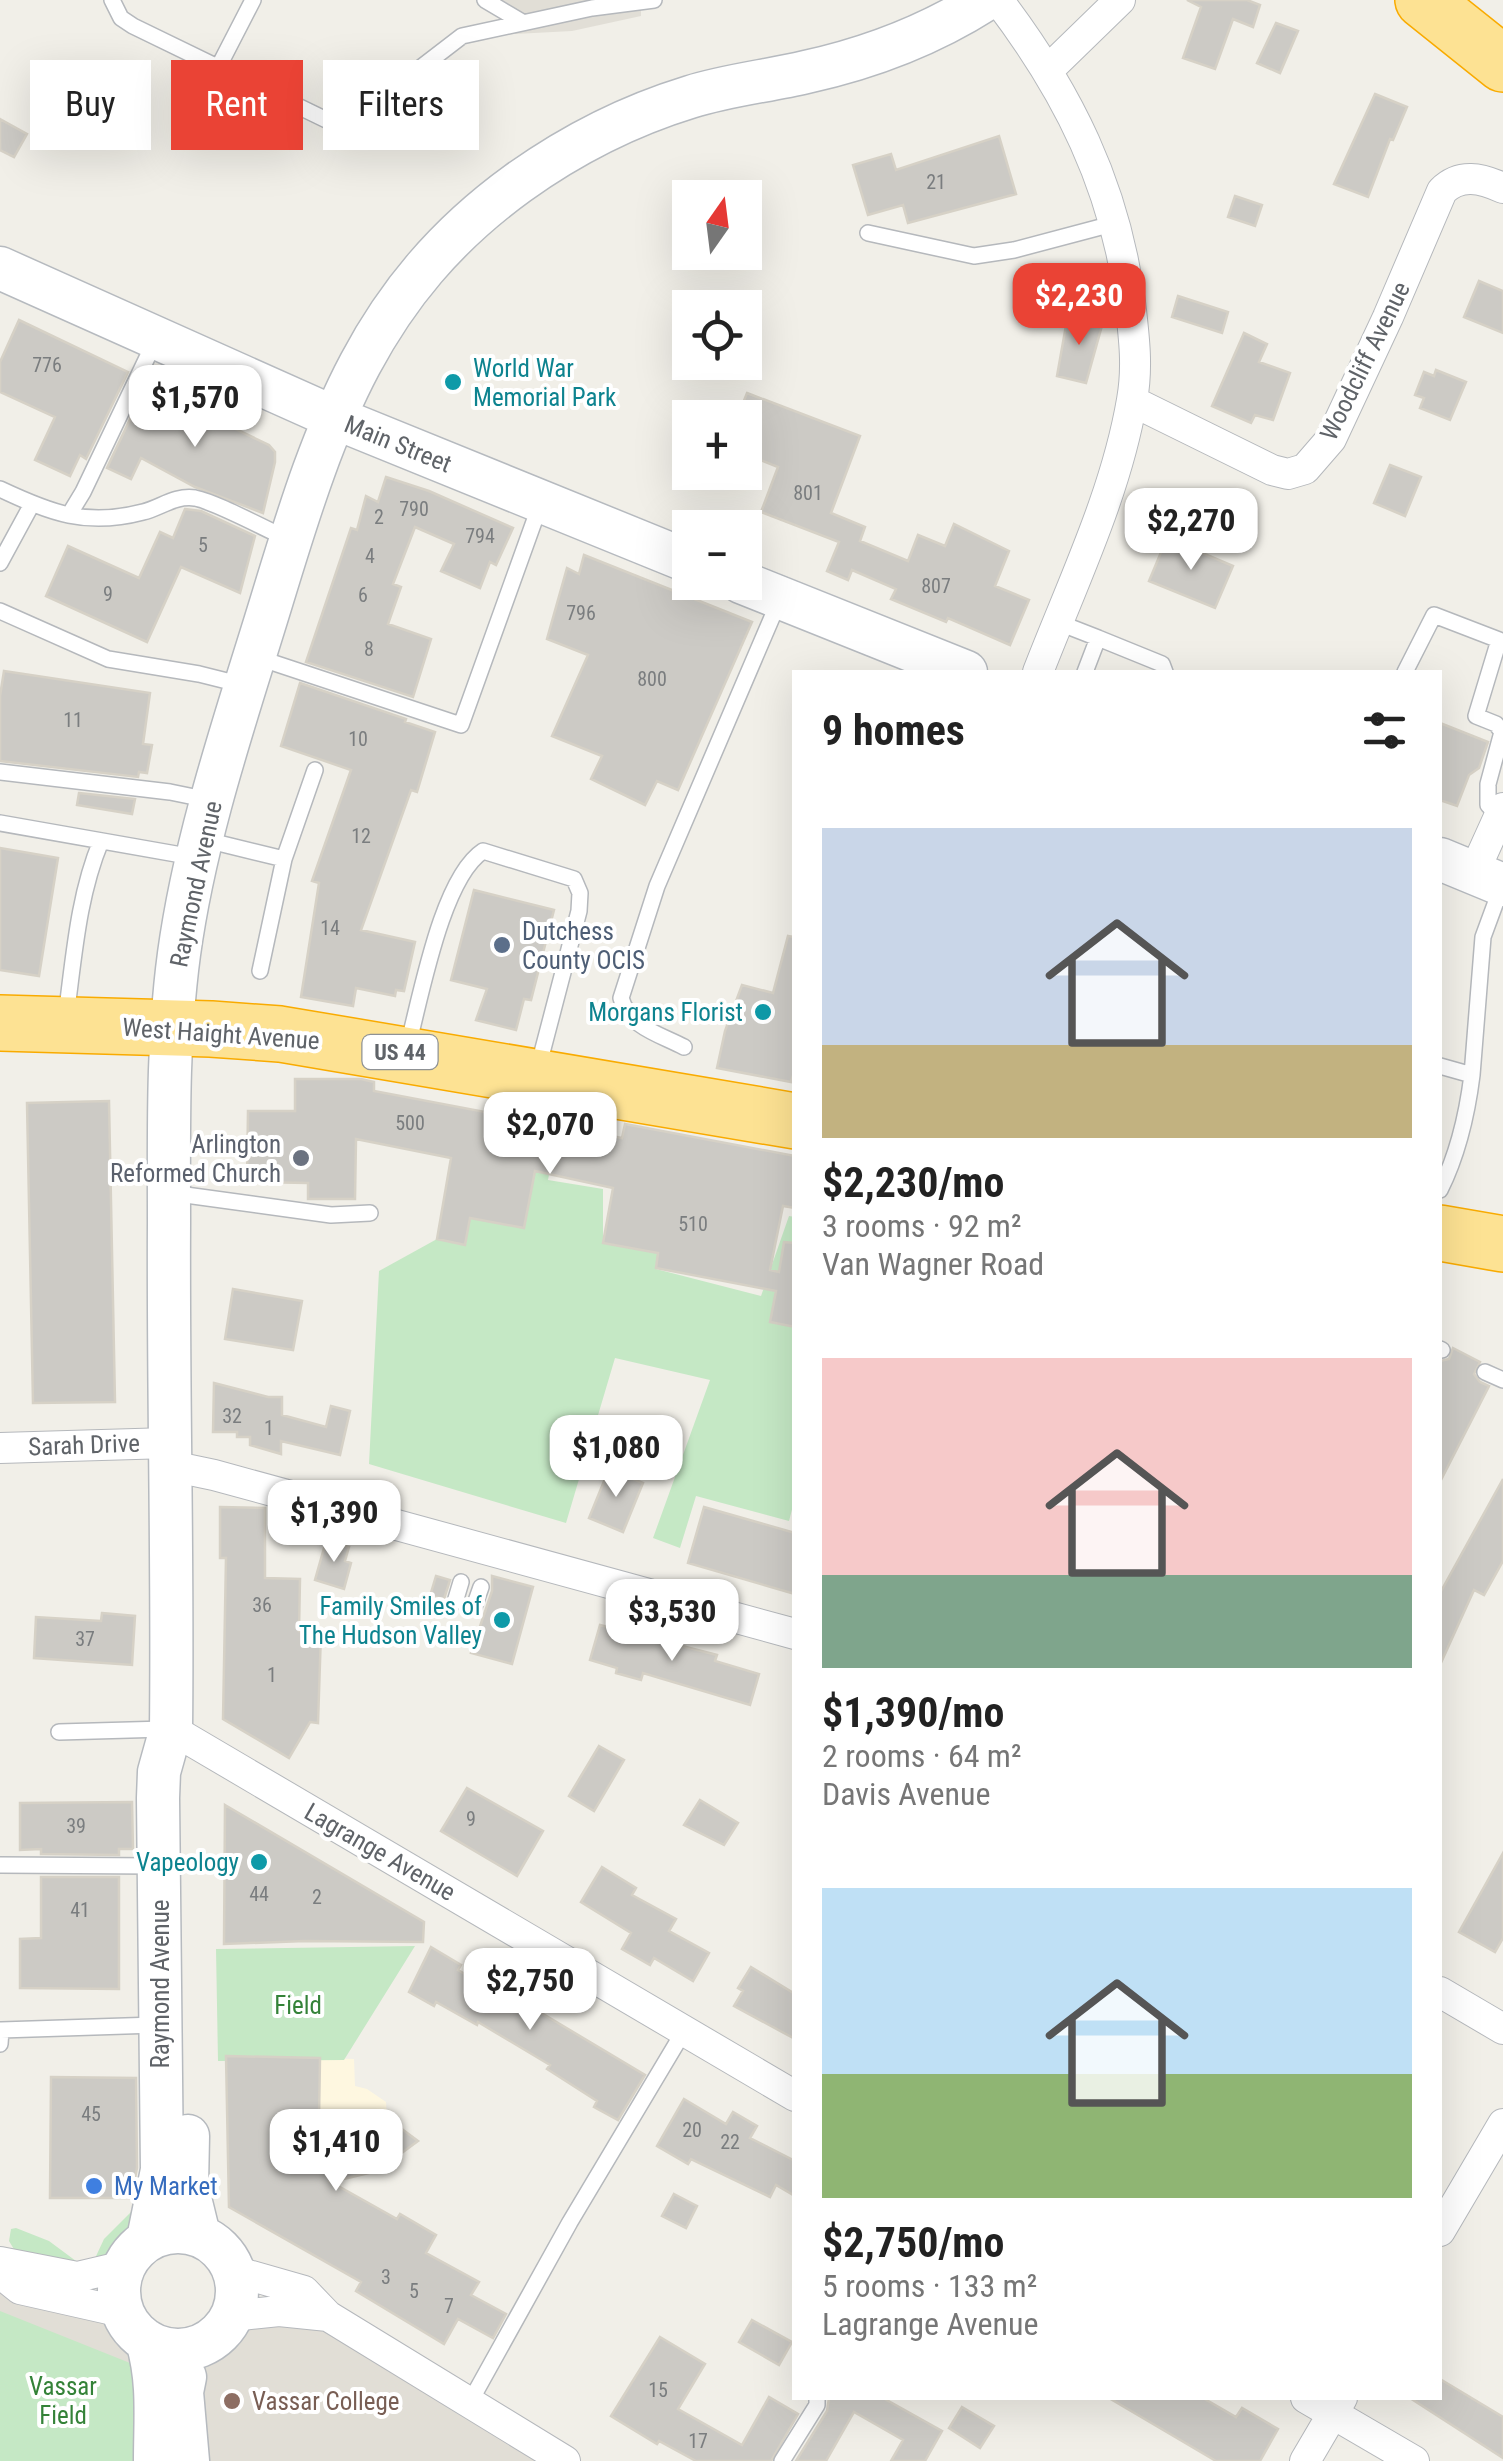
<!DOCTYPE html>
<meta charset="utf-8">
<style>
:root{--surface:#fff;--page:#f6f6f6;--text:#222;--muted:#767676;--accent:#ea4335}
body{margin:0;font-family:"Roboto Condensed",sans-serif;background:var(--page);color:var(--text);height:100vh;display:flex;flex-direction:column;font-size:38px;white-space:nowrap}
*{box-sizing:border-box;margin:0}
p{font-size:32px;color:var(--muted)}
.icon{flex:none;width:55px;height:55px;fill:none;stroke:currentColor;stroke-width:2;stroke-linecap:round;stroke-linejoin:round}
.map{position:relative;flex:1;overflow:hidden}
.panel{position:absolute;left:792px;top:670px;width:650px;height:1730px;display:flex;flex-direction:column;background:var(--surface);border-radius:0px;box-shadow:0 10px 40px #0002}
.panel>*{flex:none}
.banner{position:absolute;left:30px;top:60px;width:612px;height:90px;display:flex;gap:20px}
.needle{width:65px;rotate:14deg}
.controls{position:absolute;left:672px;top:180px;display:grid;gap:20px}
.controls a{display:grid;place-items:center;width:90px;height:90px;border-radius:0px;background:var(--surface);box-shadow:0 10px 40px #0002;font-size:50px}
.price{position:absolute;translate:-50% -85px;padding:0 22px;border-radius:20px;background:#fff;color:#222;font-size:32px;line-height:65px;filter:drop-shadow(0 2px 5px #0008)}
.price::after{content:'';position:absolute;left:50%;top:60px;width:30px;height:22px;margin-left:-15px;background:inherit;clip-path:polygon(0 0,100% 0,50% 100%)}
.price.active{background:var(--accent);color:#fff}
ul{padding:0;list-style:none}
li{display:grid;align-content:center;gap:20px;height:530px;padding:0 30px}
li span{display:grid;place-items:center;height:310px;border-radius:0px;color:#555}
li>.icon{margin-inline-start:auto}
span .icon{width:180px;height:180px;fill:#fffc;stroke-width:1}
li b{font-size:42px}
h2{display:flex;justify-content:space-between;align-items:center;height:120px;padding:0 30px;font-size:42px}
.tag{padding:0 35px;border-radius:0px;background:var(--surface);box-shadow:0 10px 40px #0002;font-size:35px;line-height:90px}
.tag.active{background:var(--accent);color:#fff}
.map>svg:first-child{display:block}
.commercial{fill:#fef7e0}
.education{fill:#e1ded6}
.green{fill:#c5e8c5}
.building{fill:#cccac5;stroke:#d6d1c6;stroke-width:2.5}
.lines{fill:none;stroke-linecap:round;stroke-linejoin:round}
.lane-casing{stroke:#b5b8bc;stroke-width:18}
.street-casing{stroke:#b5b8bc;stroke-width:32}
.secondary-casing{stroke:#b6babf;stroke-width:45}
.highway-casing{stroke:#f9ab00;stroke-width:58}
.lane{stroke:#fff;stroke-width:15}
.street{stroke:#fff;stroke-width:30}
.secondary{stroke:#fff;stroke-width:42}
.highway{stroke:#fde293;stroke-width:55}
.culture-dot{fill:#0f9aa8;stroke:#fff;stroke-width:4}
.service-dot{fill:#5c6f8a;stroke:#fff;stroke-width:4}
.worship-dot{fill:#6b7280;stroke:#fff;stroke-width:4}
.shop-dot{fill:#3f7fe0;stroke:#fff;stroke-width:4}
.education-dot{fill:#8d6e63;stroke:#fff;stroke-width:4}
.labels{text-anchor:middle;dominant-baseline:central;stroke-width:8;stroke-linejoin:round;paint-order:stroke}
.number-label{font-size:20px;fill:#7a7d7f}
.shield{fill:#fff;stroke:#8f9295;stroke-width:2.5}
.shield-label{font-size:22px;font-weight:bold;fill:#5f6368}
.street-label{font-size:25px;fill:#5f6368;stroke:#fff}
.culture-label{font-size:25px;fill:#0d838f;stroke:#fff;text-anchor:end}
.service-label{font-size:25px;fill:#4e5e75;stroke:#fff;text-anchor:start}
.worship-label{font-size:25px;fill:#5b616d;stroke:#fff;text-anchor:end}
.park-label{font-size:25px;fill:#348238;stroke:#fff}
.shop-label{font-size:25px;fill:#366cbe;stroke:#fff;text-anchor:start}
.education-label{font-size:25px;fill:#785e54;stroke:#fff;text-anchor:start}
</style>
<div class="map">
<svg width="1503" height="2461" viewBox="0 0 1503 2461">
<rect width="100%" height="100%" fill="#f1efe8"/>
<path class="commercial" d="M 320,2058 L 354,2059 L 355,2086 L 367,2089 L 386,2102 L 387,2118 L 319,2119 L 318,2100 L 226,2100 L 226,2084 L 318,2083 Z"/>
<path class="education" d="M 481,0 L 641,0 L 641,16 L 572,31 L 515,34 Z
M 0,2284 L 96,2313 L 157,2347 L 179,2354 L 212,2341 L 237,2326 L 321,2321 L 567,2461 L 0,2461 Z"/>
<path class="green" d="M 559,1121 L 548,1180 L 603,1189 L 603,1243 L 658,1253 L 656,1269 L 761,1296 L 789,1216 L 795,1217 L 795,1498 L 789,1521 L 696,1496 L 680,1548 L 653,1538 L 710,1380 L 615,1358 L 566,1523 L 369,1464 L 379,1271 L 437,1239 L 465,1244 L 470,1218 L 524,1228 L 545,1122 Z
M 415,1946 L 344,2060 L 218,2061 L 216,1949 Z
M 133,2210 L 138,2247 L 127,2256 L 91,2267 L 104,2239 Z
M 16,2228 L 49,2241 L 80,2264 L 15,2251 L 9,2241 L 11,2229 Z
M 0,2311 L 130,2363 L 154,2428 L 155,2461 L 0,2461 Z"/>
<path class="building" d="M 1187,0 L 1247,0 L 1260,5 L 1253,27 L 1233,19 L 1215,69 L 1183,58 L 1201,7 Z
M 1276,23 L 1298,31 L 1280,73 L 1257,63 Z
M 1375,94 L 1407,107 L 1393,140 L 1390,139 L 1368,197 L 1334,184 Z
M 0,119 L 27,134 L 14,157 L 0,150 Z
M 999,136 L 1016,194 L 908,223 L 903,205 L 868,215 L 853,165 L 891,154 L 896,170 Z
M 1235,196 L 1262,205 L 1255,226 L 1228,217 Z
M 1479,281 L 1503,291 L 1503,333 L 1464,317 Z
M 1178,296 L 1228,312 L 1222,333 L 1172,317 Z
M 1068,314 L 1103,322 L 1086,383 L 1057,376 Z
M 19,320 L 128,372 L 86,459 L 80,455 L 70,476 L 35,460 L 55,417 L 0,392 L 0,362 Z
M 1244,333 L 1267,344 L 1259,362 L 1290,373 L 1273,420 L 1255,415 L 1251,423 L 1212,406 Z
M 1436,370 L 1466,382 L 1450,420 L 1420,408 L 1424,398 L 1415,395 L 1424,372 L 1434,376 Z
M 148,381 L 172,391 L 169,397 L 269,445 L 275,452 L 275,462 L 263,513 L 195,487 L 141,458 L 131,479 L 107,468 Z
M 747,393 L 860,436 L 831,513 L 865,527 L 860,541 L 908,561 L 918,535 L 945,546 L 954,524 L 1009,551 L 995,586 L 1029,600 L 1010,645 L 948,618 L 946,622 L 891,599 L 896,589 L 852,570 L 848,580 L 827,571 L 839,542 L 761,512 L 778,467 L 745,454 L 745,418 L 737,418 Z
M 1390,465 L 1421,477 L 1405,516 L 1374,503 Z
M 386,477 L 429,491 L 513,528 L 496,565 L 490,562 L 480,588 L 441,571 L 454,544 L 415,527 L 393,584 L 401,587 L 388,624 L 431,639 L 413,697 L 306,662 L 351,528 L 357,530 L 366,496 L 378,502 Z
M 185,509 L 201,511 L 255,536 L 240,593 L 181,567 L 147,642 L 46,596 L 68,546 L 139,578 L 160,532 L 173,538 Z
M 1167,538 L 1233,566 L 1215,608 L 1149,581 Z
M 584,555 L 752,622 L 678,790 L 657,781 L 645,805 L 591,779 L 602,756 L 552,736 L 588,655 L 547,639 L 567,568 L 579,574 Z
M 4,671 L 150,693 L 143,744 L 152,745 L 147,773 L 139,772 L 138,777 L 0,761 L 0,696 Z
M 300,683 L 406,719 L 405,722 L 435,732 L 417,792 L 411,790 L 361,930 L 415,942 L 404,991 L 396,990 L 395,996 L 356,988 L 353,1006 L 301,997 L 319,883 L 312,881 L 351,770 L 281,746 Z
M 1440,723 L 1488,742 L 1479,768 L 1469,775 L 1457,806 L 1440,800 Z
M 79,793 L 135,799 L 132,814 L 77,805 Z
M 0,848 L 58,858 L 39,976 L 0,970 Z
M 474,890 L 554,910 L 531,1000 L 524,999 L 516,1030 L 476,1020 L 487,989 L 451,980 Z
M 788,936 L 795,937 L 795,1070 L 791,1082 L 717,1068 L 725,1031 L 742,985 L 773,993 Z
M 295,1079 L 361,1079 L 374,1082 L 374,1091 L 622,1138 L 625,1124 L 795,1156 L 795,1208 L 783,1206 L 770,1270 L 779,1272 L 784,1242 L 795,1243 L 795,1327 L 770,1322 L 776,1291 L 656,1268 L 658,1253 L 603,1243 L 613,1188 L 535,1171 L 524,1228 L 470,1218 L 465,1245 L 437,1239 L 451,1158 L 356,1139 L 355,1199 L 308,1199 L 308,1183 L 247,1182 L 248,1111 L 295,1111 Z
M 109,1101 L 115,1402 L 33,1403 L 27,1103 Z
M 233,1289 L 302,1301 L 293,1350 L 225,1339 Z
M 1453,1348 L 1480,1362 L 1474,1374 L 1480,1382 L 1489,1386 L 1440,1482 L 1440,1361 L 1449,1359 Z
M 214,1383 L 268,1397 L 282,1397 L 282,1415 L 326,1427 L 331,1406 L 350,1411 L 340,1455 L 281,1441 L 281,1454 L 250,1445 L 250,1437 L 237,1437 L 237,1432 L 213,1432 Z
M 609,1469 L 643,1483 L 623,1532 L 589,1518 Z
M 1503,1479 L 1503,1561 L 1484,1595 L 1474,1590 L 1440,1665 L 1440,1593 Z
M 220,1507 L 265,1508 L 265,1578 L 300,1579 L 299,1631 L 321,1632 L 318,1723 L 310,1722 L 289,1758 L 223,1719 L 226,1558 L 220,1558 Z
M 704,1507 L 795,1533 L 795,1594 L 688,1563 Z
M 326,1541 L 349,1547 L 345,1561 L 351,1563 L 344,1589 L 315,1580 Z
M 436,1576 L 450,1580 L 444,1599 L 430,1596 Z
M 492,1576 L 533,1587 L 512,1664 L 471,1653 L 492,1591 Z
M 102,1613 L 135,1616 L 132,1665 L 34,1658 L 36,1617 L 101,1621 Z
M 600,1625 L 717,1655 L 715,1661 L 759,1674 L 750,1705 L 643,1673 L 641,1680 L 616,1673 L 617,1668 L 590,1660 Z
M 599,1746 L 624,1760 L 594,1811 L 569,1796 Z
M 467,1788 L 543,1831 L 517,1876 L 441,1831 Z
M 700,1800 L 738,1823 L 724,1845 L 684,1825 Z
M 132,1802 L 133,1849 L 119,1849 L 119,1855 L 41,1854 L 41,1849 L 20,1850 L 20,1803 Z
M 225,1805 L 424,1922 L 423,1942 L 305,1941 L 224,1944 Z
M 1503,1853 L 1503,1938 L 1495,1952 L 1459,1932 Z
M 602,1867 L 636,1888 L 632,1895 L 676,1919 L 669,1931 L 709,1953 L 693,1981 L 654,1958 L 650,1965 L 622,1949 L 631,1933 L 581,1902 Z
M 41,1877 L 119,1877 L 119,1989 L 20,1988 L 20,1939 L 41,1938 Z
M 431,1947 L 461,1965 L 458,1970 L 516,2003 L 518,1999 L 645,2075 L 618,2120 L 594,2107 L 597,2101 L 547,2069 L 550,2065 L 478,2022 L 477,2025 L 436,2002 L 434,2006 L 409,1992 Z
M 751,1967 L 795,1994 L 795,2039 L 734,2006 L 743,1991 L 738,1988 Z
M 226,2056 L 320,2058 L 319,2118 L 387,2118 L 418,2141 L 377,2171 L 331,2182 L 397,2219 L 400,2214 L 436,2235 L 426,2253 L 479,2282 L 471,2295 L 506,2314 L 493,2338 L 458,2319 L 444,2344 L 356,2291 L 361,2282 L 229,2207 Z
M 51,2077 L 136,2078 L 137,2168 L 131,2198 L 50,2198 Z
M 684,2099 L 726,2124 L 733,2112 L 757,2126 L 750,2138 L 795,2161 L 795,2196 L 776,2185 L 770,2197 L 691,2159 L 688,2164 L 657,2146 Z
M 674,2194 L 697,2206 L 686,2228 L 662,2216 Z
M 752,2320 L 792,2342 L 779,2365 L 739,2342 Z
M 660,2337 L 705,2364 L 678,2409 L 742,2445 L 769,2397 L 798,2414 L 771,2461 L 696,2461 L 659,2441 L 657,2444 L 611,2416 Z
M 1440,2379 L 1503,2417 L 1503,2458 L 1410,2398 L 1440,2398 Z
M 829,2398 L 883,2398 L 942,2431 L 925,2461 L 891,2461 L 903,2440 L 854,2412 L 826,2461 L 796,2461 L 827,2411 Z
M 1109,2398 L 1203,2398 L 1236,2417 L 1242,2408 L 1278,2429 L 1260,2461 L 1216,2461 Z
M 962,2407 L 994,2426 L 980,2448 L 949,2428 Z"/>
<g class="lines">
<defs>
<path id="lane" d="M 112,0 L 121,18 L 133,26 L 347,130 L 380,99 L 462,36 L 592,8 L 654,0
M 485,0 L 522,22
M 219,66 L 253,0
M 868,233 L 974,256 L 1014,250 L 1116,223
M 0,489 C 51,513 86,527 143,512 C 160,508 175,495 195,498 C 216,502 265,529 288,539
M 69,515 L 83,492 L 156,339
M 0,563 L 32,504
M 0,611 L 108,659 L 199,674 L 243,685
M 1057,622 L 1098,638 L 1085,672
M 1098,638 L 1162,664 L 1165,672
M 259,658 L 461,725 L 540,505
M 1405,672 L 1434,615 L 1499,640 L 1476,716 L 1496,724 L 1502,732 L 1488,784 L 1488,805 L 1499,817
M 0,772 L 170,792 L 209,800
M 0,823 L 193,857
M 206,840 L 284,859 L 315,770
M 260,971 L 284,859
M 66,1016 C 74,957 78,896 101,841
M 408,1045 C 421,996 442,878 483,851 L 574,879 L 580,893 L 579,911 L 538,1068
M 684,1047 C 659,1034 629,1027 621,998 L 657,886 L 779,601
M 1440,1066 L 1472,1075 C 1467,1115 1458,1154 1440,1190
M 1472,1075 L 1483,937 L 1501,888
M 171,1193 L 331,1215 L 370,1213
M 1440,1349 L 1442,1350
M 1485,1372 L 1503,1380
M 455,1602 L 461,1582
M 474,1607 L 481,1587
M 59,1732 L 165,1729
M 0,1865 L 155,1866
M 0,2044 L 1,2030 L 156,2025
M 470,2402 L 570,2222 L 684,2031
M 782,2461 L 817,2405 L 817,2398"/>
<path id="street" d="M 998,0 C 1068,92 1115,186 1130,302 C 1134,336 1138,367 1132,400 C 1116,494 1072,584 1038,672
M 1048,70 L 1120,0
M 1132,401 L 1272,470 L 1288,474 L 1305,469 L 1331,439 L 1388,317 L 1442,191 C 1460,173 1481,178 1503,188
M 1474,872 L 1503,808
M 0,1448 L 169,1443
M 171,1466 L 214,1475 L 795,1634
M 171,1729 L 795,2096
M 1440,1992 L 1503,2029
M 1440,2231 L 1503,2124
M 0,2262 L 77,2277 L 124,2266
M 0,2273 L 20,2289 L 122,2312
M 232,2316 L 279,2311 L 328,2316 L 304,2291 L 234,2271
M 328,2316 L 565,2461
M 1306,2398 L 1414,2461
M 1305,2461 L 1342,2398"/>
<path id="secondary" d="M 0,268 L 333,417 L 690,562
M 741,582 L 966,672
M 1440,859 L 1503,885
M 188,2136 L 187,2186 L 199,2235
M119 2291a59 59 0 1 1 118 0a59 59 0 1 1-118 0Z
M 148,2239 L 162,2170 L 158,1798 L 159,1772 L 171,1729 C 173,1560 168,1392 169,1223 C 169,1134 167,1043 179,954 C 196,830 239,709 275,590 C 326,423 370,290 518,183 C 571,145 628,116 690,97 C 728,85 768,81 806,72 C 870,58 930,35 985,0
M 147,2341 C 159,2382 155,2419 155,2461
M 185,2377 L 182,2392 L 188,2461"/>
<path id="highway" d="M 1423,0 L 1503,64
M 0,1023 L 211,1029 L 280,1034 L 795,1121
M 1440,1233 L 1503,1244"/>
</defs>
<use href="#lane" class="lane-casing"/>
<use href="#street" class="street-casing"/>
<use href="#secondary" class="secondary-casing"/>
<use href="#highway" class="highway-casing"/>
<use href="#lane" class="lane"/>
<use href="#street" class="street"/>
<use href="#secondary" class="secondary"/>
<use href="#highway" class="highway"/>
</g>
<g class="culture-dot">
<circle cx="453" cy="382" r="10"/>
<circle cx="763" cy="1012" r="10"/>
<circle cx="502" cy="1620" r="10"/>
<circle cx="259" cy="1862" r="10"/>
</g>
<circle class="service-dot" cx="502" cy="945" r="10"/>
<circle class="worship-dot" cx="301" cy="1158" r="10"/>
<circle class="shop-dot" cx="94" cy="2186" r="10"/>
<circle class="education-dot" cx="232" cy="2401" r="10"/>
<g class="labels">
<g class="number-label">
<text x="936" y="182">21</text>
<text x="47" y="365">776</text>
<text x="808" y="493">801</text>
<text x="414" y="509">790</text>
<text x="379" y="517">2</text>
<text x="480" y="536">794</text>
<text x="203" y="545">5</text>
<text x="370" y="556">4</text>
<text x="936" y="586">807</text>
<text x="108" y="594">9</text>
<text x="363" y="595">6</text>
<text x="581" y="613">796</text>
<text x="369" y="649">8</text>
<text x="652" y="679">800</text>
<text x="73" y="720">11</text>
<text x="358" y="739">10</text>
<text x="361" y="836">12</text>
<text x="330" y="928">14</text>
<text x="410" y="1123">500</text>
<text x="693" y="1224">510</text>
<text x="232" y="1416">32</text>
<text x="269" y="1428">1</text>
<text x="262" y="1605">36</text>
<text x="85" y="1639">37</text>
<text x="272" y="1675">1</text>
<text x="471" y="1819">9</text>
<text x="76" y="1826">39</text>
<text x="259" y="1894">44</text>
<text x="317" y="1897">2</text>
<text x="80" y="1910">41</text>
<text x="91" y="2114">45</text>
<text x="692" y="2130">20</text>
<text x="730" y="2142">22</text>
<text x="386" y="2277">3</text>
<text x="414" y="2291">5</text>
<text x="449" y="2306">7</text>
<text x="658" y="2390">15</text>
<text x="698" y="2441">17</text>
</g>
<rect class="shield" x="362.5" y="1035" width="75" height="34" rx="8"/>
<g class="shield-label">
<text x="400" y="1052">US 44</text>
</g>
<g class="street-label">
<text transform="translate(1365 361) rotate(-64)">Woodcliff Avenue</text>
<text transform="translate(398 444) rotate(22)">Main Street</text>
<text transform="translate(196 884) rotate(-78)">Raymond Avenue</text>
<text transform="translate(221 1034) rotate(4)">West Haight Avenue</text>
<text transform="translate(84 1445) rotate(-2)">Sarah Drive</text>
<text transform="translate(380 1852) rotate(30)">Lagrange Avenue</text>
<text transform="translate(160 1984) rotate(-90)">Raymond Avenue</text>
</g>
<g class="culture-label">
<text x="473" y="368" text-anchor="start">World War<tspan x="473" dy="29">Memorial Park</tspan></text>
<text x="743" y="1012">Morgans Florist</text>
<text x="482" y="1606">Family Smiles of<tspan x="482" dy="29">The Hudson Valley</tspan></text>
<text x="239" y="1862">Vapeology</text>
</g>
<g class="service-label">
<text x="522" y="931">Dutchess<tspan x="522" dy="29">County OCIS</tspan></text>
</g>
<g class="worship-label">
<text x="281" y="1144">Arlington<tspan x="281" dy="29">Reformed Church</tspan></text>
</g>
<g class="park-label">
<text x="298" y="2005">Field</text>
<text x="63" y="2386">Vassar<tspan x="63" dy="29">Field</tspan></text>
</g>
<g class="shop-label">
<text x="114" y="2186">My Market</text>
</g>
<g class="education-label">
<text x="252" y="2401">Vassar College</text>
</g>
</g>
</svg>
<div class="controls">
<a><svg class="needle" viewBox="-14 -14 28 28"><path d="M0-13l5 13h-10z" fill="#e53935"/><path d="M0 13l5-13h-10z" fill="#767676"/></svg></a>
<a><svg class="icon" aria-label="locate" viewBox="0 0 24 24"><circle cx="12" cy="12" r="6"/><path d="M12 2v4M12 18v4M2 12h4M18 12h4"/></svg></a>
<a>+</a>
<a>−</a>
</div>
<b class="price active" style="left:1079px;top:348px">$2,230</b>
<b class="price" style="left:195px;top:450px">$1,570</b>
<b class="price" style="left:1191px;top:573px">$2,270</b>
<b class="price" style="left:550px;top:1177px">$2,070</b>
<b class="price" style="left:616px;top:1500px">$1,080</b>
<b class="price" style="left:334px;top:1565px">$1,390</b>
<b class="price" style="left:672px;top:1664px">$3,530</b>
<b class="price" style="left:530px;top:2033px">$2,750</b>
<b class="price" style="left:336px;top:2194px">$1,410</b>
<div class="banner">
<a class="tag">Buy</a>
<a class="tag active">Rent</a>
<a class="tag">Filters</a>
</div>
<section class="panel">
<h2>9 homes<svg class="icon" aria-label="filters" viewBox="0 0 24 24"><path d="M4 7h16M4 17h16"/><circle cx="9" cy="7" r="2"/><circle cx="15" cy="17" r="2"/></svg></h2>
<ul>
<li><span style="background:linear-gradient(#c9d6e8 70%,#c2b280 0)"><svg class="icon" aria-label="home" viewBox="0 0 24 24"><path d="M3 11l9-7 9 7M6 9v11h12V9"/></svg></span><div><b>$2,230/mo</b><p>3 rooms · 92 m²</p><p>Van Wagner Road</p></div></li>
<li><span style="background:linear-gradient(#f6c9c9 70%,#7fa58c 0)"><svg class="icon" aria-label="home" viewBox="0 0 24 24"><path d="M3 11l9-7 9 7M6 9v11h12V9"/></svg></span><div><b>$1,390/mo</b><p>2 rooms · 64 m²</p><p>Davis Avenue</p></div></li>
<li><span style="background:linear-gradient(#bfe0f5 60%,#8fb573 0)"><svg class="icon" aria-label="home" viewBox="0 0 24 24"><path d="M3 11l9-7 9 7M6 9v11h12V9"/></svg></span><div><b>$2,750/mo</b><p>5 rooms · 133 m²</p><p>Lagrange Avenue</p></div></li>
</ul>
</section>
</div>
